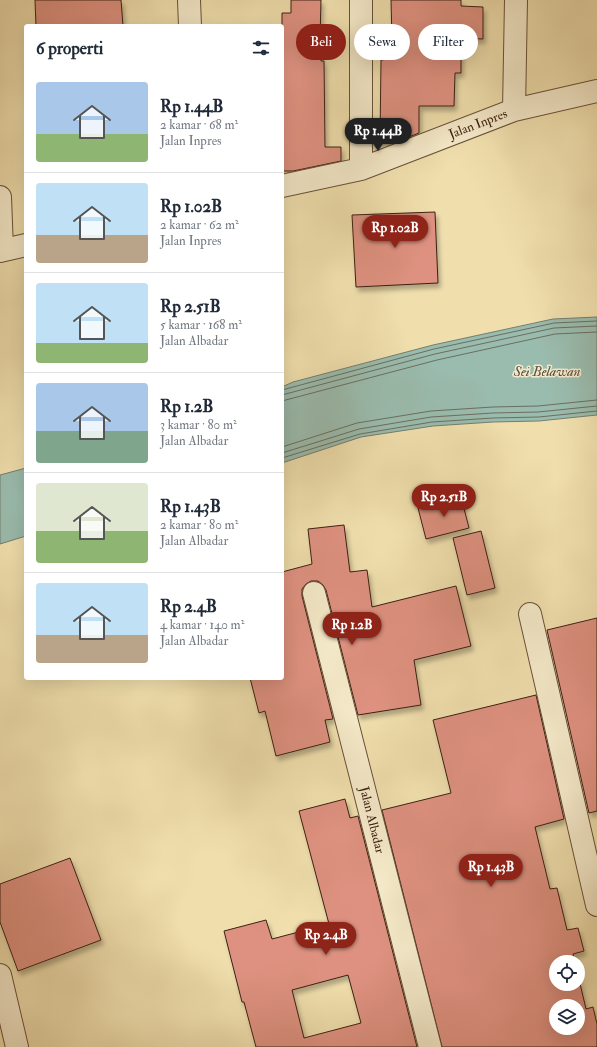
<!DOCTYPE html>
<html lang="id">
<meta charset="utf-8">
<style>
:root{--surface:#fff;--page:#f6f6f7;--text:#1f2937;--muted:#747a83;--line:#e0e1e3;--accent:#8f2418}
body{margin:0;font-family:"IM FELL Double Pica",serif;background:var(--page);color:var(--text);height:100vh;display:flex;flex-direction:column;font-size:15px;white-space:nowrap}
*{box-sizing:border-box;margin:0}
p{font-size:13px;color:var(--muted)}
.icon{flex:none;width:22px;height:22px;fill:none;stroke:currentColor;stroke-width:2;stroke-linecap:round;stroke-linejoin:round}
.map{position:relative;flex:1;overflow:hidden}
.side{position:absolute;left:24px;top:24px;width:260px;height:656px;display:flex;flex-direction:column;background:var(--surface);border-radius:4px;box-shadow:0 4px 16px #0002}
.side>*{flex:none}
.hud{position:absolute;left:296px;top:24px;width:241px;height:36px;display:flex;gap:8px}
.controls{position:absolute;left:549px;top:955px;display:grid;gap:8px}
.controls a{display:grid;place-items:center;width:36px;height:36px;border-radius:50%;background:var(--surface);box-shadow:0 4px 16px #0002;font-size:20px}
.price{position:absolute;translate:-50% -34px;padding:0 9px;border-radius:14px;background:var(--accent);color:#fff;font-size:13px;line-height:26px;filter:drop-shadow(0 1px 2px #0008)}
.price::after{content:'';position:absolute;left:50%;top:24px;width:12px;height:9px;margin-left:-6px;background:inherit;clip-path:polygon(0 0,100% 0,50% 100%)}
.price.active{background:#222;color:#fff}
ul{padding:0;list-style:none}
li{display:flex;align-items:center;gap:12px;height:100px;padding:0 12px}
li+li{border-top:1px solid var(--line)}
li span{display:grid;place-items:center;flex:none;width:112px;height:80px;border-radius:4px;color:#555}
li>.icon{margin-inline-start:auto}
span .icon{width:48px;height:48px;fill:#fffc;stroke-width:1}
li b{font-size:17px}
h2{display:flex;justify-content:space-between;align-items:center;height:48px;padding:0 12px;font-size:17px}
.pill{padding:0 14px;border-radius:18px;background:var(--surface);box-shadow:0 4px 16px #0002;font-size:14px;line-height:36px}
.pill.active{background:var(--accent);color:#fff}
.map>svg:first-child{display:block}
.water{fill:#9abcae;stroke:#747e70}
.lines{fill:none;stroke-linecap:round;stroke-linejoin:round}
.shore{stroke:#6b6e60;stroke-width:1}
.building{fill:#de9180;stroke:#3c2013;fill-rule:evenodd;filter:url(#shadow)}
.minor-casing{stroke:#69503a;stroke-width:24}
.minor{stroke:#f5eaca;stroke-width:22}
.labels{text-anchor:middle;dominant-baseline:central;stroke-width:3;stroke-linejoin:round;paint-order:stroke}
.street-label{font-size:13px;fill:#3c2013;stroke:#f5eaca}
.water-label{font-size:14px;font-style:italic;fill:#584f42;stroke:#f5eaca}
</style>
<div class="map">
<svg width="597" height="1047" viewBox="0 0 597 1047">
<defs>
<filter id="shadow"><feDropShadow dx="2.5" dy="4.5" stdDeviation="2" flood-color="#0004"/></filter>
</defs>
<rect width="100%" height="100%" fill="#f0dfad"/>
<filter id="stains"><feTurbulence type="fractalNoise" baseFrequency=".005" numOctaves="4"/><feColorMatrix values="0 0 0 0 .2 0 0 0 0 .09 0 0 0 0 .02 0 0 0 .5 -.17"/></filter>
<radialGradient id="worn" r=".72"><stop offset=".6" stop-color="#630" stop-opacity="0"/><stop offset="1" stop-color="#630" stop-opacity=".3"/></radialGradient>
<path class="water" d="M 597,317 L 597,415 L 539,421 L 493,422 L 433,426 L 361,437 L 282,463 L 282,387 L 293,382 L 433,345 L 553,319 Z
M 26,468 L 26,536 L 0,544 L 0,475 Z"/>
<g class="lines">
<path class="shore" d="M 282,390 L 434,349 L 554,323 L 597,321
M 282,395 L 435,354 L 554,328 L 597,326
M 282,401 L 437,360 L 555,334 L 597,332
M 282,447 L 357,423 L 431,411 L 493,407 L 538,406 L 597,400
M 282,453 L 359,429 L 431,417 L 493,413 L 538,412 L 597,406
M 282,458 L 360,434 L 432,422 L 493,418 L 539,417 L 597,411"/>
</g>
<path class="building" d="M 35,0 L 121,0 L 123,26 L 36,26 Z
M 291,0 L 321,0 L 320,40 L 321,40 L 321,61 L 324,61 L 325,147 L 341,147 L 341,161 L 293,171 L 282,171 L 282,13 L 291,13 Z
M 391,0 L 461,0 L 461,6 L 483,7 L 483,39 L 461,38 L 461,73 L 455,73 L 454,106 L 419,106 L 419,133 L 401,140 L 380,140 L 381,60 L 389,59 L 389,41 L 392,41 Z
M 435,212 L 438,283 L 356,287 L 352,215 Z
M 461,497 L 469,528 L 426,539 L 418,508 Z
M 344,525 L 350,572 L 367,570 L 372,607 L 456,586 L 471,646 L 414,660 L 421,705 L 358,715 L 326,590 L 323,585 L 318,581 L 311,581 L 306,584 L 302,589 L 302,596 L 333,719 L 325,720 L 330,742 L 276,756 L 265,711 L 259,713 L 250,678 L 282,678 L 282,572 L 312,564 L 308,529 Z
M 481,531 L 495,588 L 467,595 L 453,538 Z
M 597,618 L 597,811 L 589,813 L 547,630 Z
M 536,695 L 564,819 L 535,827 L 550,889 L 557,888 L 567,930 L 578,928 L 584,951 L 573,954 L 575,962 L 556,962 L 556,984 L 578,984 L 578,975 L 586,1009 L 593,1007 L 597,1024 L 597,1047 L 442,1047 L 382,810 L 451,793 L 433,720 ZM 556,1006 L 578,1006 L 578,1028 L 556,1028 Z
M 345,799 L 350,818 L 358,816 L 417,1047 L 256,1047 L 244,1002 L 242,1002 L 224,931 L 266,920 L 272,939 L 329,924 L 299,811 ZM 348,975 L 361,1023 L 304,1038 L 292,990 Z
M 70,858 L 101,940 L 18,971 L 0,922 L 0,884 Z"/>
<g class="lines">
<defs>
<path id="minor" d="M 189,0 L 190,26
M 361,0 L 361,169
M 514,110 L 516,0
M 282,186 L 361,169 L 514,110 L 597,91
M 0,197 L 2,250
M 0,251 L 26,245
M 314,593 L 430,1047
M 530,614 L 597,905
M 0,975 L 17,1047"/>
</defs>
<use href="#minor" class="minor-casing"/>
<use href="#minor" class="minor"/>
</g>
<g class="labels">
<g class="street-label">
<text transform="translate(478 124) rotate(-21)">Jalan Inpres</text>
<text transform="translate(372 820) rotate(76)">Jalan Albadar</text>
</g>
<g class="water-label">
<text x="547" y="371">Sei Belawan</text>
</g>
</g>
<rect width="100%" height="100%" filter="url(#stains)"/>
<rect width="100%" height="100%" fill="url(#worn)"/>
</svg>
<div class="controls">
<a><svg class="icon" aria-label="locate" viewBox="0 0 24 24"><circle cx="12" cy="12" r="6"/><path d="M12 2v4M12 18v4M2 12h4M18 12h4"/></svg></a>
<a><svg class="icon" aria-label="layers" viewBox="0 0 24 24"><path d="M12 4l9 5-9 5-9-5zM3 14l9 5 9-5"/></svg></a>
</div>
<b class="price active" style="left:378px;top:152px">Rp 1.44B</b>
<b class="price" style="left:395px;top:249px">Rp 1.02B</b>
<b class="price" style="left:444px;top:518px">Rp 2.51B</b>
<b class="price" style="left:352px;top:646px">Rp 1.2B</b>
<b class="price" style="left:491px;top:888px">Rp 1.43B</b>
<b class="price" style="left:326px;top:956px">Rp 2.4B</b>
<div class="hud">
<a class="pill active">Beli</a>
<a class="pill">Sewa</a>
<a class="pill">Filter</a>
</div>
<section class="side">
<h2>6 properti<svg class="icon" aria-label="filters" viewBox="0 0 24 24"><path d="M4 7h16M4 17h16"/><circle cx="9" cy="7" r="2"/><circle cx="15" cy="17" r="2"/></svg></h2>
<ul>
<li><span style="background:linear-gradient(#a9c7e8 65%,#8fb573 0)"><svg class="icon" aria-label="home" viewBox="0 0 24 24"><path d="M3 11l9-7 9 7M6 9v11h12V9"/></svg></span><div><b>Rp 1.44B</b><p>2 kamar · 68 m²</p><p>Jalan Inpres</p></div></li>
<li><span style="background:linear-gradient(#bfe0f5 65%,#b9a48a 0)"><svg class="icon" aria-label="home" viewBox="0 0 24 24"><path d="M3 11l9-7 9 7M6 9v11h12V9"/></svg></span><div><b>Rp 1.02B</b><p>2 kamar · 62 m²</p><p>Jalan Inpres</p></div></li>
<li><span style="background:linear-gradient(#bfe0f5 75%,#8fb573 0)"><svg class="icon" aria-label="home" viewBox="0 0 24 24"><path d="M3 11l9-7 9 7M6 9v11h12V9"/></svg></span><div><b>Rp 2.51B</b><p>5 kamar · 168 m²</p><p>Jalan Albadar</p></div></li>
<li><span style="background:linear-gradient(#a9c7e8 60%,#7fa58c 0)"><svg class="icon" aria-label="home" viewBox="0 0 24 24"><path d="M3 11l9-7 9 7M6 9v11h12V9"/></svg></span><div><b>Rp 1.2B</b><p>3 kamar · 80 m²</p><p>Jalan Albadar</p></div></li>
<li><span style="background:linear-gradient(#dfe7d0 60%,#8fb573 0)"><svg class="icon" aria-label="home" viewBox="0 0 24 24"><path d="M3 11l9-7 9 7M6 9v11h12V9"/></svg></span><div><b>Rp 1.43B</b><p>2 kamar · 80 m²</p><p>Jalan Albadar</p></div></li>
<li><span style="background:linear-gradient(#bfe0f5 65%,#b9a48a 0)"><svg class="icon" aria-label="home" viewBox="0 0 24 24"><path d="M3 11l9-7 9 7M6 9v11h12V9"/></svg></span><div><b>Rp 2.4B</b><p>4 kamar · 140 m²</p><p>Jalan Albadar</p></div></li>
</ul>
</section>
</div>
